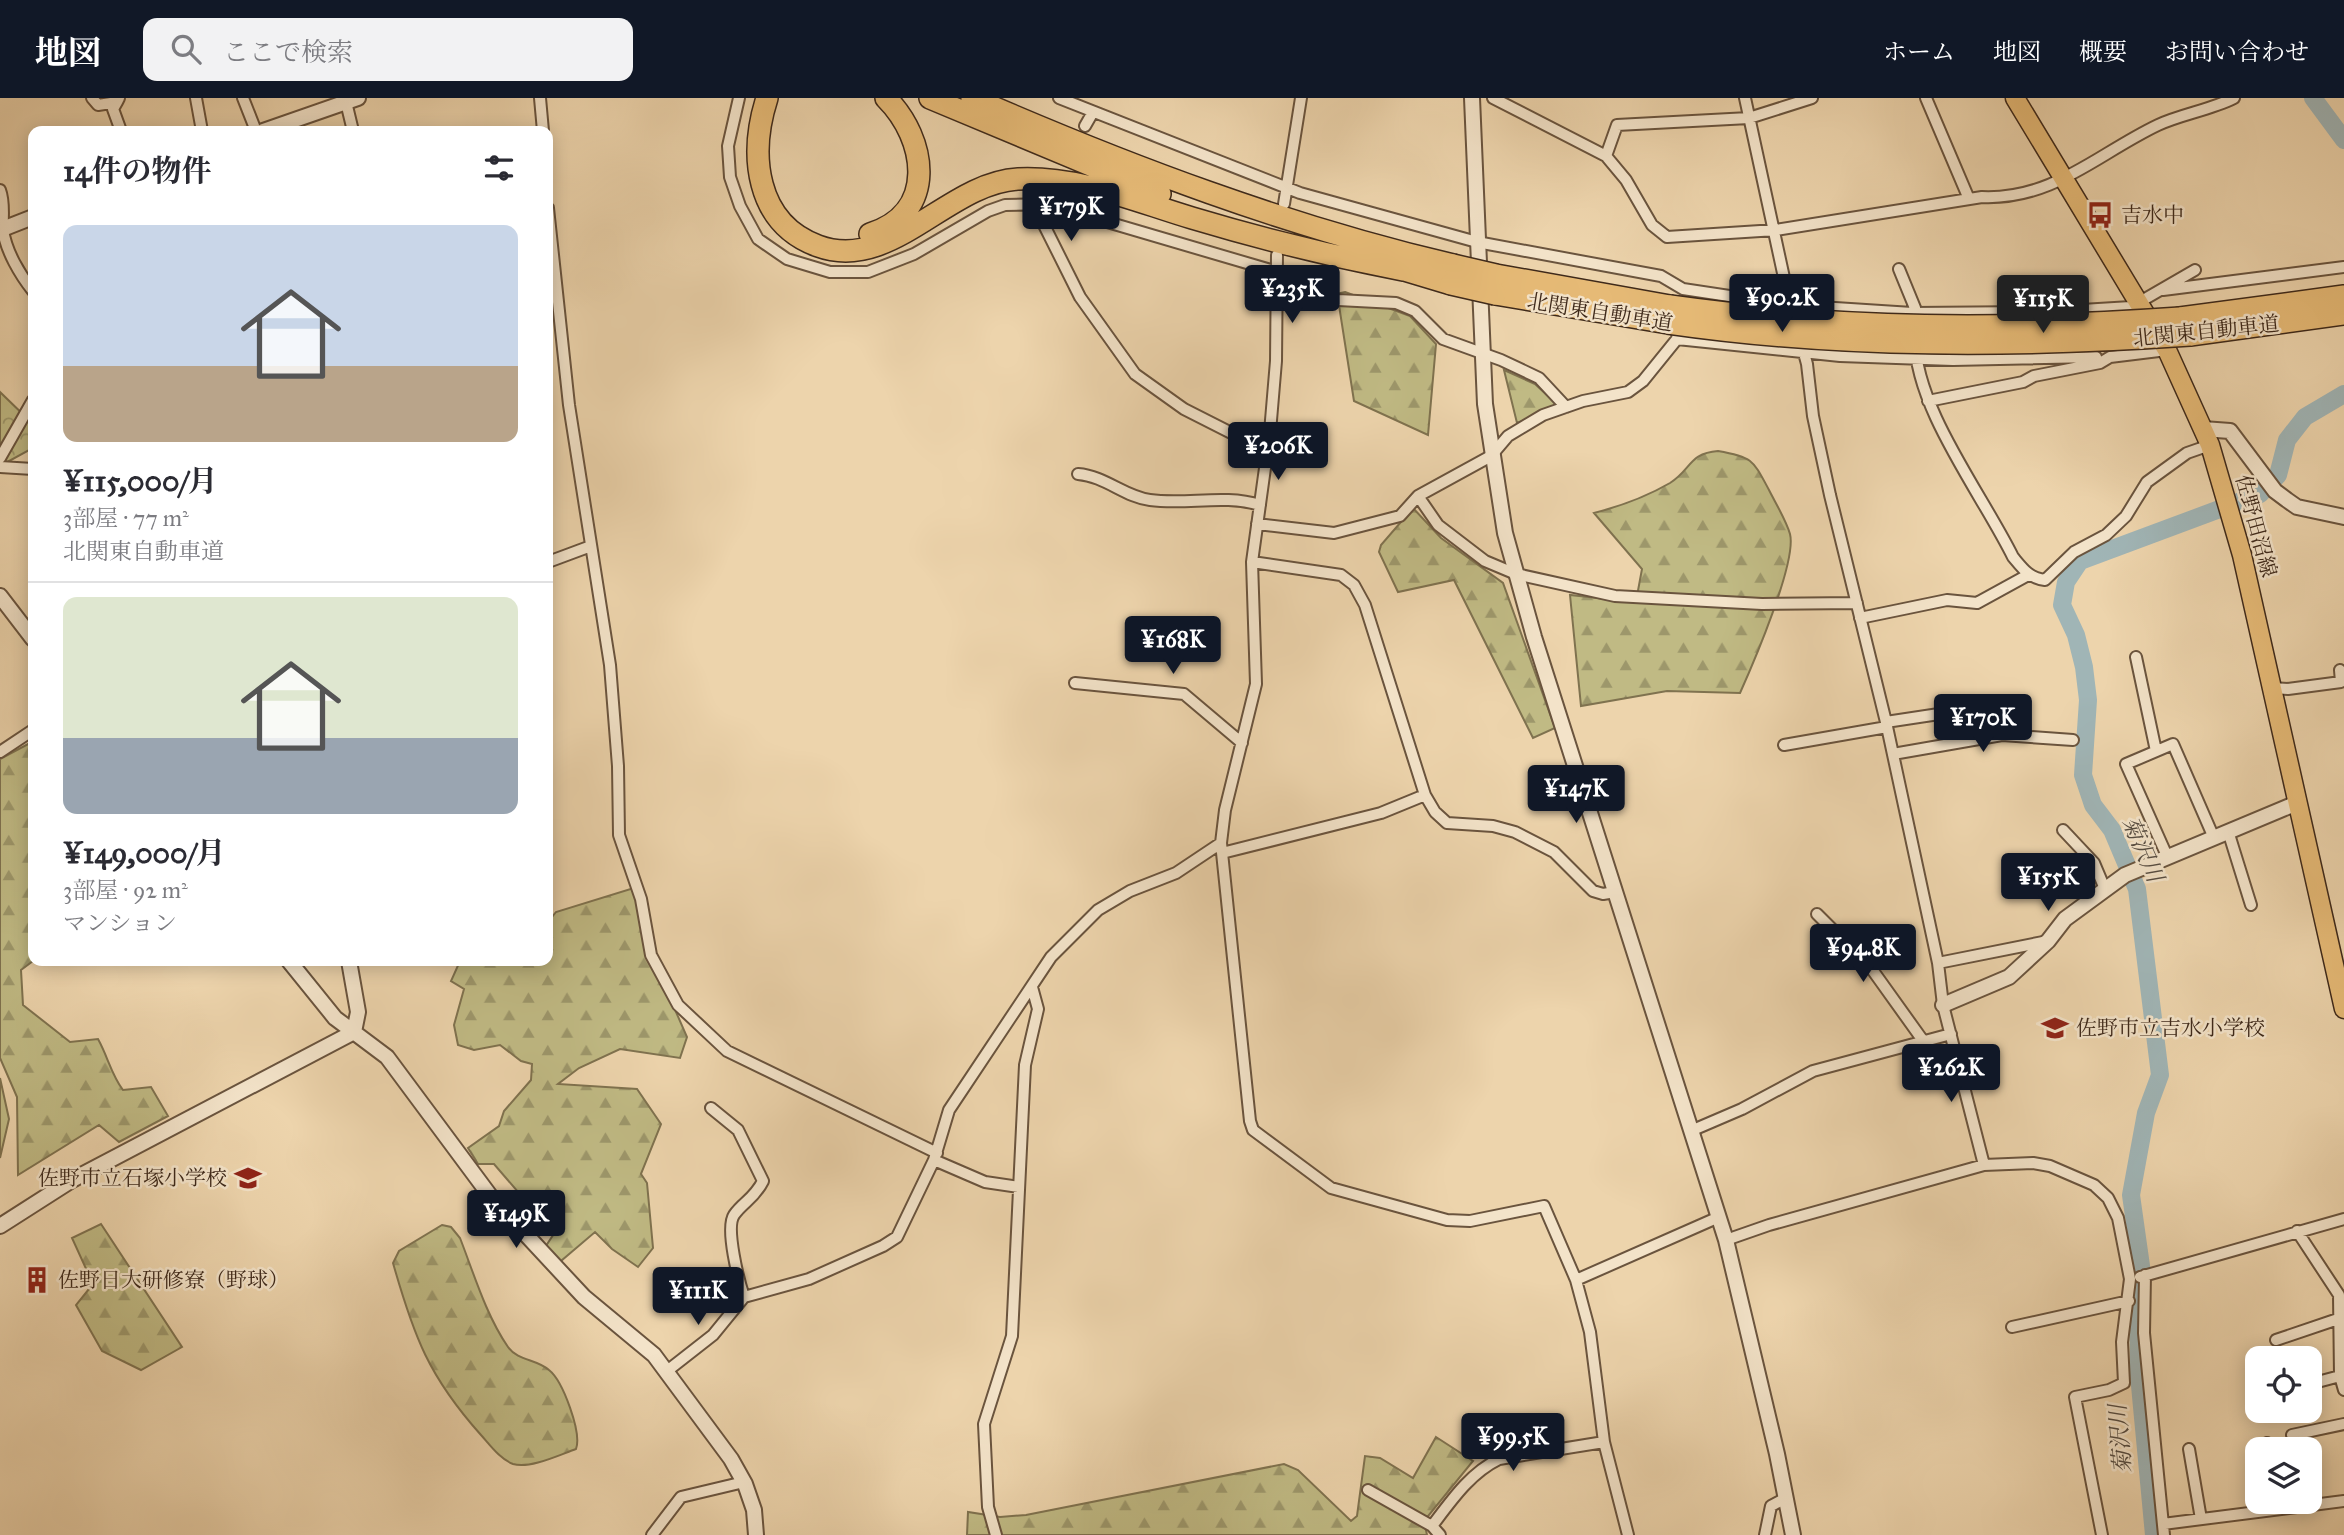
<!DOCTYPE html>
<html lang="ja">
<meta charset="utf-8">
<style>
:root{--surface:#fff;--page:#f2f2f3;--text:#2b2b33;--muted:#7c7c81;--line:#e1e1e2;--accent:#111827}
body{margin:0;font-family:"IM FELL Great Primer","Noto Serif JP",serif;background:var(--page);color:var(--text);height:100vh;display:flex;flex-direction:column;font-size:26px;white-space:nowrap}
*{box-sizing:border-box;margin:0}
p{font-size:23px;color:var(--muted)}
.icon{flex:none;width:38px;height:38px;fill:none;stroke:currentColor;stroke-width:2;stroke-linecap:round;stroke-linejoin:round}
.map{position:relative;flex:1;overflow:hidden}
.details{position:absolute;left:28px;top:28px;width:525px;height:840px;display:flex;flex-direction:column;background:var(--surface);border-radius:14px;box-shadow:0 4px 18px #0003}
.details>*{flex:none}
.fabs{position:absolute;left:2245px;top:1248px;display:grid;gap:14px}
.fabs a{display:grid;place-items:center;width:77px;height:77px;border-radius:14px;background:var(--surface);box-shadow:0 4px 18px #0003;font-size:35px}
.price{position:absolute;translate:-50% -60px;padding:0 16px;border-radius:7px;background:var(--accent);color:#fff;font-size:23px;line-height:46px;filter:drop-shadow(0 2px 4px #0008)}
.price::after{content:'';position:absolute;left:50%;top:42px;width:21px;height:16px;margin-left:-10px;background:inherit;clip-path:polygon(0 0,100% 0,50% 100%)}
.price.on{background:#222;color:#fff}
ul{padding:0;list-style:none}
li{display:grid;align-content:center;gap:14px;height:371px;padding:0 35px}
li+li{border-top:2px solid var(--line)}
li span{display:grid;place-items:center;height:217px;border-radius:14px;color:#555}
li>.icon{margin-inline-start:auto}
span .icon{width:126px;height:126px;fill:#fffc;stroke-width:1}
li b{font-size:30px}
h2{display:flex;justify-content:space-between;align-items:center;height:84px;padding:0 35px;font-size:30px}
header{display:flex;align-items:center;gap:42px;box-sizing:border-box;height:98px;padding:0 35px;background:var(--accent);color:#fff}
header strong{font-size:33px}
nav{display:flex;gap:38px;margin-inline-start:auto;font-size:24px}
.search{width:490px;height:63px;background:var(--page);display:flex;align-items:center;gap:18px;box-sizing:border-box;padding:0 24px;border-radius:14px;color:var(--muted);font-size:26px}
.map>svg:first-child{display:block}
.forest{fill:url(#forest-firs);stroke:#7f724f;stroke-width:2}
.park{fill:url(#park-crowns);stroke:#7f724f;stroke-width:2}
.pitch{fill:#c0ba84;stroke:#7f724f;stroke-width:2}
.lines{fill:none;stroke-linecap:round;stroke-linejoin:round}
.river{stroke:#a0b5b6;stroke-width:18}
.minor-casing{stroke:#6a543e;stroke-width:14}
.tertiary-casing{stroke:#6a543e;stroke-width:18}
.primary-casing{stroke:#3e291a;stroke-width:21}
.motorway-casing{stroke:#3e291a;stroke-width:24}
.minor{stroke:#f3e3c9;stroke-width:10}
.tertiary{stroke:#f3e3c9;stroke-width:14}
.primary{stroke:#e6ba76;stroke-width:18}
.motorway{stroke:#e6ba76;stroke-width:21}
.motorway-bridge-casing{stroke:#3e291a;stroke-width:24;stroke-linecap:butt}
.motorway-bridge{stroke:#e6ba76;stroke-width:21}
.labels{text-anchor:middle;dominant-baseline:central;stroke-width:5;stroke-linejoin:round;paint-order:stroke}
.poi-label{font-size:21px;fill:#3e291a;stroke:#f3e3c9;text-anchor:start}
.street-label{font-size:21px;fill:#3e291a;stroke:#f3e3c9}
.water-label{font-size:23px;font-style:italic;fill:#564c41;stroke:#f3e3c9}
</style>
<header>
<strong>地図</strong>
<div class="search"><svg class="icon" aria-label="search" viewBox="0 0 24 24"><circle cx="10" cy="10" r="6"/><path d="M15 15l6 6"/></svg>ここで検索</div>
<nav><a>ホーム</a><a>地図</a><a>概要</a><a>お問い合わせ</a></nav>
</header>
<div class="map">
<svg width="2344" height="1437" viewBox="0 0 2344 1437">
<defs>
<pattern id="forest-firs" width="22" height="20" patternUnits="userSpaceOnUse" patternTransform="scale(1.75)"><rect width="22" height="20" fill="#c0ba84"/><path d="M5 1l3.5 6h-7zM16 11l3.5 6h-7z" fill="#9d976b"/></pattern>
<pattern id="park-crowns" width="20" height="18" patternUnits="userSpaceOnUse" patternTransform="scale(1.75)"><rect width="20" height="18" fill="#c0ba84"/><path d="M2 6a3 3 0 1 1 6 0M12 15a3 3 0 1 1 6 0" fill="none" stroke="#9d976b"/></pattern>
</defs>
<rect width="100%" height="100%" fill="#edd4ac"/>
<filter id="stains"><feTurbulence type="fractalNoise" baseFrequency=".00286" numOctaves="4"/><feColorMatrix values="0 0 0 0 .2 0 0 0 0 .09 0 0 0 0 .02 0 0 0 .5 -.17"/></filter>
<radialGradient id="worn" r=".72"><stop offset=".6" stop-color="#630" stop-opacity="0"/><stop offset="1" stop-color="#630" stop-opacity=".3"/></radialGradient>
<path class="forest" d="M 1345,194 L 1410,218 L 1436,246 L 1428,337 L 1354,303 L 1338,201 L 1340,195 Z
M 1504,272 L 1535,286 L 1560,309 L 1517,325 Z
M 1718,353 C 1753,359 1753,362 1769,392 C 1776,406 1786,422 1790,436 C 1797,464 1753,566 1740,595 L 1667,593 L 1581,608 L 1570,497 L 1625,503 L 1637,498 L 1642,471 L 1594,415 C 1621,408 1646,399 1670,385 C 1691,372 1689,355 1718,353 Z
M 1413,410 L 1441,440 L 1503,485 L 1555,630 L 1533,640 L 1454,482 L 1398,494 L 1379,454 L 1381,447 Z
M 30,645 L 33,648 L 33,863 L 21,872 L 23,907 L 70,944 L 98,941 C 108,959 111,976 123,992 L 151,989 L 168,1018 L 119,1044 L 99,1027 L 18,1077 L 17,999 L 0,960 L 0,661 Z
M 637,789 L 651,857 L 687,939 L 680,960 L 620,951 L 579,970 L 558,986 L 637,991 L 661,1026 L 641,1076 L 647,1085 L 653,1150 L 638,1169 L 612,1151 L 595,1134 L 555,1168 L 542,1154 L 561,1125 L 557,1102 L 531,1109 L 494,1066 L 478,1066 L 468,1050 L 499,1028 L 504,1013 L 531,982 L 532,966 L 521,963 L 500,947 L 474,952 L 458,947 L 454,927 L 464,891 L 451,883 L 460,863 L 548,863 L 548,840 L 552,839 L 548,824 L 556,814 Z
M 101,1126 L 182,1249 L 141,1272 L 102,1253 L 76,1207 L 93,1186 L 72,1140 Z
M 442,1127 L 451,1129 L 460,1140 C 474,1176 486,1217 508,1249 C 518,1263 537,1261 549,1272 C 563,1283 582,1335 576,1351 C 559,1357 530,1371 513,1366 C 500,1361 490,1347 481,1337 C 429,1279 414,1239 393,1165 L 399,1153 Z
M 1436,1339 L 1473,1363 L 1424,1423 L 1427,1437 L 967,1437 L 968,1414 L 1000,1419 L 1026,1417 L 1284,1366 L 1298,1372 L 1351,1423 L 1357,1418 L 1365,1358 L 1380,1360 L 1413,1380 Z"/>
<path class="park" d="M 0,294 L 33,326 L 33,350 L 0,368 Z"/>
<path class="pitch" d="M 0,980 L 9,1021 L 0,1060 Z"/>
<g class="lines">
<path class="river" d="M 2313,0 L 2344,42
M 2154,1437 L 2139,1277 L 2138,1197 L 2142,1175 L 2131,1097 L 2146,1015 L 2160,977 L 2137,791 L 2112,732 L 2093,707 L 2083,677 L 2088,602 L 2084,569 L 2076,537 L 2062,507 L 2066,484 L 2080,463 L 2260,396 L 2278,377 L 2287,342 L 2305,319 L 2344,296"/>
<defs>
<path id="minor" d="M 92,0 L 98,7 L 117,4 L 119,0
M 196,0 L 202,33
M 243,0 L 256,33
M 540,0 L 543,33
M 739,0 L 728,48 L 730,79 L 740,108 L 758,141 L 787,161 L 830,174 L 868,174 L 914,156 L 988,113 L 1005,107 L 1046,106 L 1274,173
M 1059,0 L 1300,95 L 1477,144 L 1661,178 L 1683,191 L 1789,207 L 1912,215 L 2049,214 L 2131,209 L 2195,172
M 1493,0 L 1606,58 L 1626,82 L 1652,127 L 1667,139 L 1776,132 L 1982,99 C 2053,102 2097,56 2158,27 C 2182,16 2210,12 2234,0
M 1745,0 L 1791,212
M 1926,0 L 1969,101
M 117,4 L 113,11 L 121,33
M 346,4 L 353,33
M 1085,28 L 1093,14
M 1606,58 L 1617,27 L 1749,20 L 1812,0
M 0,92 C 5,105 2,118 3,132 C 6,153 20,177 33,193
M 1053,92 L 1041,117 L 1043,125 L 1080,199 L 1135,276 L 1184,311 L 1257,348 L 1265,358
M 1284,106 L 1301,0
M 548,110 L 569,307 L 610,567 L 618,668 L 619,737 L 641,801 L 651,857 L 678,907 L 727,953 L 937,1055
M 1277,157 L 1276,263 L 1270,334 L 1252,464 L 1256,586 L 1225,712 L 1221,745 L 1250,1023 L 1253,1032 L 1331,1090 L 1447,1122 L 1470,1123 L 1544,1108 L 1576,1182 L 1590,1234 L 1604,1344 L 1628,1437
M 1899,171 L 1915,210 L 1915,222
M 1275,190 L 1338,202 L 1396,205 L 1415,213 L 1443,241 L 1501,262 L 1539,280 L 1566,309
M 2163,192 L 2344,169
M 1799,237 L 1807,266 L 1813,318 L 1830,397 L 1886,624 L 1938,865 L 1943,907 L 1984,1067
M 1677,241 L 1840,258 L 1953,262 L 2096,259
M 1915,241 C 1915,310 1982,396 2013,459 C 2023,471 2029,480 2045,482 L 2074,454 L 2106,437 L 2126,418 L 2147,384 L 2187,355 L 2210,347
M 1928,303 L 2023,284 L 2034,278 L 2100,265 L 2110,259 L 2167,252
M 0,360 L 33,302
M 0,369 L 33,371
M 1078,376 C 1105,378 1125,399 1150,402 C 1187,407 1224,396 1260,407
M 1418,398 L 1438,427 L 1485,463 L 1516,476 L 1615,498 L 1762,506 L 1857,505
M 1257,426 L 1334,435 L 1400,418 L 1418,398 L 1491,358 L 1508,338 L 1543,317 L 1583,303 L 1628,294 L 1643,283 L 1677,241 L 1679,225
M 548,464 L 591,448
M 1252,464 L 1341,477 L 1354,487 L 1365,507 L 1425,697 L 1435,714 L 1447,725 L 1493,728 L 1515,734 L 1554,754 L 1593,793 L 1603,796 L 1615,794
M 1860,520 L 1947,502 L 1977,505 L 2028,477
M 2136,559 L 2156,653
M 1075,585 L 1184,596 L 1242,645
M 2272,590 L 2288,591 L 2341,584 L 2340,572
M 1886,624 L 2005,606
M 1784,647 L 1887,629
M 0,654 L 33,632
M 1893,656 L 2002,637 L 2073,642
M 2063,732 L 2094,765 L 2105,791
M 2228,733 L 2251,807
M 1221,752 L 1226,754 L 1381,715 L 1425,697
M 2167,758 L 2126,666 L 2173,646 L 2214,740
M 1817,816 L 1871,870 L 1924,944
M 1938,865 L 2048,843
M 711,1010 L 738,1032 L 763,1083 C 754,1101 743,1104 734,1117 C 725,1130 739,1184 744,1199
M 1693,1032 L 1742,1011 L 1813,973 L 1951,936
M 934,1062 L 985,1084 L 1019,1089
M 2297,1133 L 2339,1197 L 2340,1278 L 2344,1292
M 1726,1142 L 1769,1127 L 1984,1067 L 2033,1065 L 2050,1068 L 2094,1087 L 2108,1100 L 2118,1120 L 2130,1181 L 2122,1244 L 2124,1285 L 2109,1292 L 2075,1299 L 2102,1437
M 2145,1177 L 2144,1235 L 2164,1437
M 2140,1179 L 2344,1121
M 1576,1182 L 1719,1119
M 2012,1229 L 2129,1203
M 2276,1242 L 2338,1221
M 667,1273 L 713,1237 L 744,1199 L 809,1181 L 883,1148 L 897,1139 L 934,1062 L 949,1012 L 1051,859 L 1098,812 L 1130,793 L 1176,775 L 1221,745
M 2310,1286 L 2340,1278
M 2292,1337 L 2344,1326
M 2267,1345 L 2268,1351
M 2189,1351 L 2201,1421
M 1368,1392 L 1432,1428 L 1440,1437
M 2163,1426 L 2344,1403
M 1432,1428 C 1451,1403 1470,1375 1499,1361 L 1604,1344
M 652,1437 L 681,1399 L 744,1384
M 996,1437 L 988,1409 L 984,1326 L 1012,1238 L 1025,967 L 1038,911 L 1032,889
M 1765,1437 L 1771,1408 L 1786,1400"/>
<path id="tertiary" d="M 1472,0 L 1485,306 L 1505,435 L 1534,539 L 1726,1142 L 1777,1356 L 1793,1437
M 263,33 L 358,0
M 0,132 L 33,119
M 2203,331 L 2230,333 L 2275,393 L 2287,402 L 2297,409 L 2344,419
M 0,498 L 33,541
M 289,863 L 335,920 L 387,959 L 491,1099 L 584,1199 L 654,1257 L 731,1361 L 745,1386 L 754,1412 L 756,1437
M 1943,907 L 2009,879 L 2048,843 L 2065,821 L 2125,777 L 2297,705
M 0,1128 L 72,1082 L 354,934 L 358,914 L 349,863"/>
<path id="primary" d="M 2015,0 L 2167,252 L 2210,347 L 2242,457 L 2344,911"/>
<path id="motorway" d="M 767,0 C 749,56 755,125 818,148 C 891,175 947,85 1018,81 C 1078,78 1135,103 1192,120 C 1262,141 1331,158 1403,172
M 930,0 L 1160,96
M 972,0 C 1128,68 1287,128 1453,167
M 870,136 C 938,115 927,41 886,0
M 1391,168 L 1451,186
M 1496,177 L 1670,208
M 1495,196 L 1668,225
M 2180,220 L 2344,198
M 2190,237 L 2344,216"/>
</defs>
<use href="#minor" class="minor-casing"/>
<use href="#tertiary" class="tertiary-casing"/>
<use href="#primary" class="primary-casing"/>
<use href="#motorway" class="motorway-casing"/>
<use href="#minor" class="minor"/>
<use href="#tertiary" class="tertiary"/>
<use href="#primary" class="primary"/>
<use href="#motorway" class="motorway"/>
<defs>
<path id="motorway-bridge" d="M 1453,167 L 1496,177
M 1451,186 L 1495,196
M 1670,208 C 1840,232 2009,232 2180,220
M 1668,225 C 1842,250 2015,249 2190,237"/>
</defs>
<use href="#motorway-bridge" class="motorway-bridge-casing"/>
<use href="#motorway-bridge" class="motorway-bridge"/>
</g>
<defs>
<symbol id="bus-bare" viewBox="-9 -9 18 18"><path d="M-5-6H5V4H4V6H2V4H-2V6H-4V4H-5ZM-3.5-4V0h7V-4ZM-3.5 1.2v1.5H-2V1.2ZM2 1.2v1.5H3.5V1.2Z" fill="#8f2418" stroke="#f3e3c9" stroke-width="2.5" paint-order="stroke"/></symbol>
<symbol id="school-bare" viewBox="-9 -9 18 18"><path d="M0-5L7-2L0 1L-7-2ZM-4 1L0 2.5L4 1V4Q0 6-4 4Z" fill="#8f2418" stroke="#f3e3c9" stroke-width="2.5" paint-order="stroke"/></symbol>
<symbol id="building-bare" viewBox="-9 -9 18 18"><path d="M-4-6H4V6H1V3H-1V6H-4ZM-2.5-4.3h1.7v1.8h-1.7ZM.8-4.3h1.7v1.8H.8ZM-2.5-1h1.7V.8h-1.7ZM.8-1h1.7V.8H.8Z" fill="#8f2418" stroke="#f3e3c9" stroke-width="2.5" paint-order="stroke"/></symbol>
</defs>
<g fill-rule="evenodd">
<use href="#bus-bare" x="2081" y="98" width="38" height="38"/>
<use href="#school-bare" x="2036" y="911" width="38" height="38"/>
<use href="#school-bare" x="229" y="1061" width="38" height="38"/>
<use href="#building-bare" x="18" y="1163" width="38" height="38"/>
</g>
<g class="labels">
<g class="poi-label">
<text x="2121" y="117">吉水中</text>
<text x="2076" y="930">佐野市立吉水小学校</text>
<text x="227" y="1080" text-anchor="end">佐野市立石塚小学校</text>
<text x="58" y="1182">佐野日大研修寮（野球）</text>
</g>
<g class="street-label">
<text transform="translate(1600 214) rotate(9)">北関東自動車道</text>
<text transform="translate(2206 233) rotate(-6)">北関東自動車道</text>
<text transform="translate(2256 428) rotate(75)">佐野田沼線</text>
</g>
<g class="water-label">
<text transform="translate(2143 751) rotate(66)">菊沢川</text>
<text transform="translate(2120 1341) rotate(-95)">菊沢川</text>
</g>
</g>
<rect width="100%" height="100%" filter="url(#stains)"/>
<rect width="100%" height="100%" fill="url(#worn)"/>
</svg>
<div class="fabs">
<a><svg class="icon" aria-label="locate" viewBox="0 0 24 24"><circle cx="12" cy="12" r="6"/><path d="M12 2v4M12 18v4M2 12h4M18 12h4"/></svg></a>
<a><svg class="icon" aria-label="layers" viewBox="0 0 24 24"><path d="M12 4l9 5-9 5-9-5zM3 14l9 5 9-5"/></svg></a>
</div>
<b class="price" style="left:1071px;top:145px">¥179K</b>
<b class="price" style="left:1292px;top:227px">¥235K</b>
<b class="price" style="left:1782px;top:236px">¥90.2K</b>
<b class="price on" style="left:2043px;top:237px">¥115K</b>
<b class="price" style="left:1278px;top:384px">¥206K</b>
<b class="price" style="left:1173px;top:578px">¥168K</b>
<b class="price" style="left:1983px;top:656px">¥170K</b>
<b class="price" style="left:1576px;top:727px">¥147K</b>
<b class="price" style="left:2048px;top:815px">¥155K</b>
<b class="price" style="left:1863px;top:886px">¥94.8K</b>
<b class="price" style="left:1951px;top:1006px">¥262K</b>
<b class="price" style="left:516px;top:1152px">¥149K</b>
<b class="price" style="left:698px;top:1229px">¥111K</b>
<b class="price" style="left:1513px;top:1375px">¥99.5K</b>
<section class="details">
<h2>14件の物件<svg class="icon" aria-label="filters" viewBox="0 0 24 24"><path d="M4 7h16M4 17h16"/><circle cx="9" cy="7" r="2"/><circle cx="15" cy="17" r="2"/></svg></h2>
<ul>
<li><span style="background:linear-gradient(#c9d6e8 65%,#b9a48a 0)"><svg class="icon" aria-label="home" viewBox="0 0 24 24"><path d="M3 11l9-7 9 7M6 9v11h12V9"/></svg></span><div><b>¥115,000/月</b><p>3部屋 · 77 m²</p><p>北関東自動車道</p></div></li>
<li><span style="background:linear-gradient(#dfe7d0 65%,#9aa5b1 0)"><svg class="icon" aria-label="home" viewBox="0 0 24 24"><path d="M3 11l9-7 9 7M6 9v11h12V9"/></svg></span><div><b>¥149,000/月</b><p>3部屋 · 92 m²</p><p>マンション</p></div></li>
</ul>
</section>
</div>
